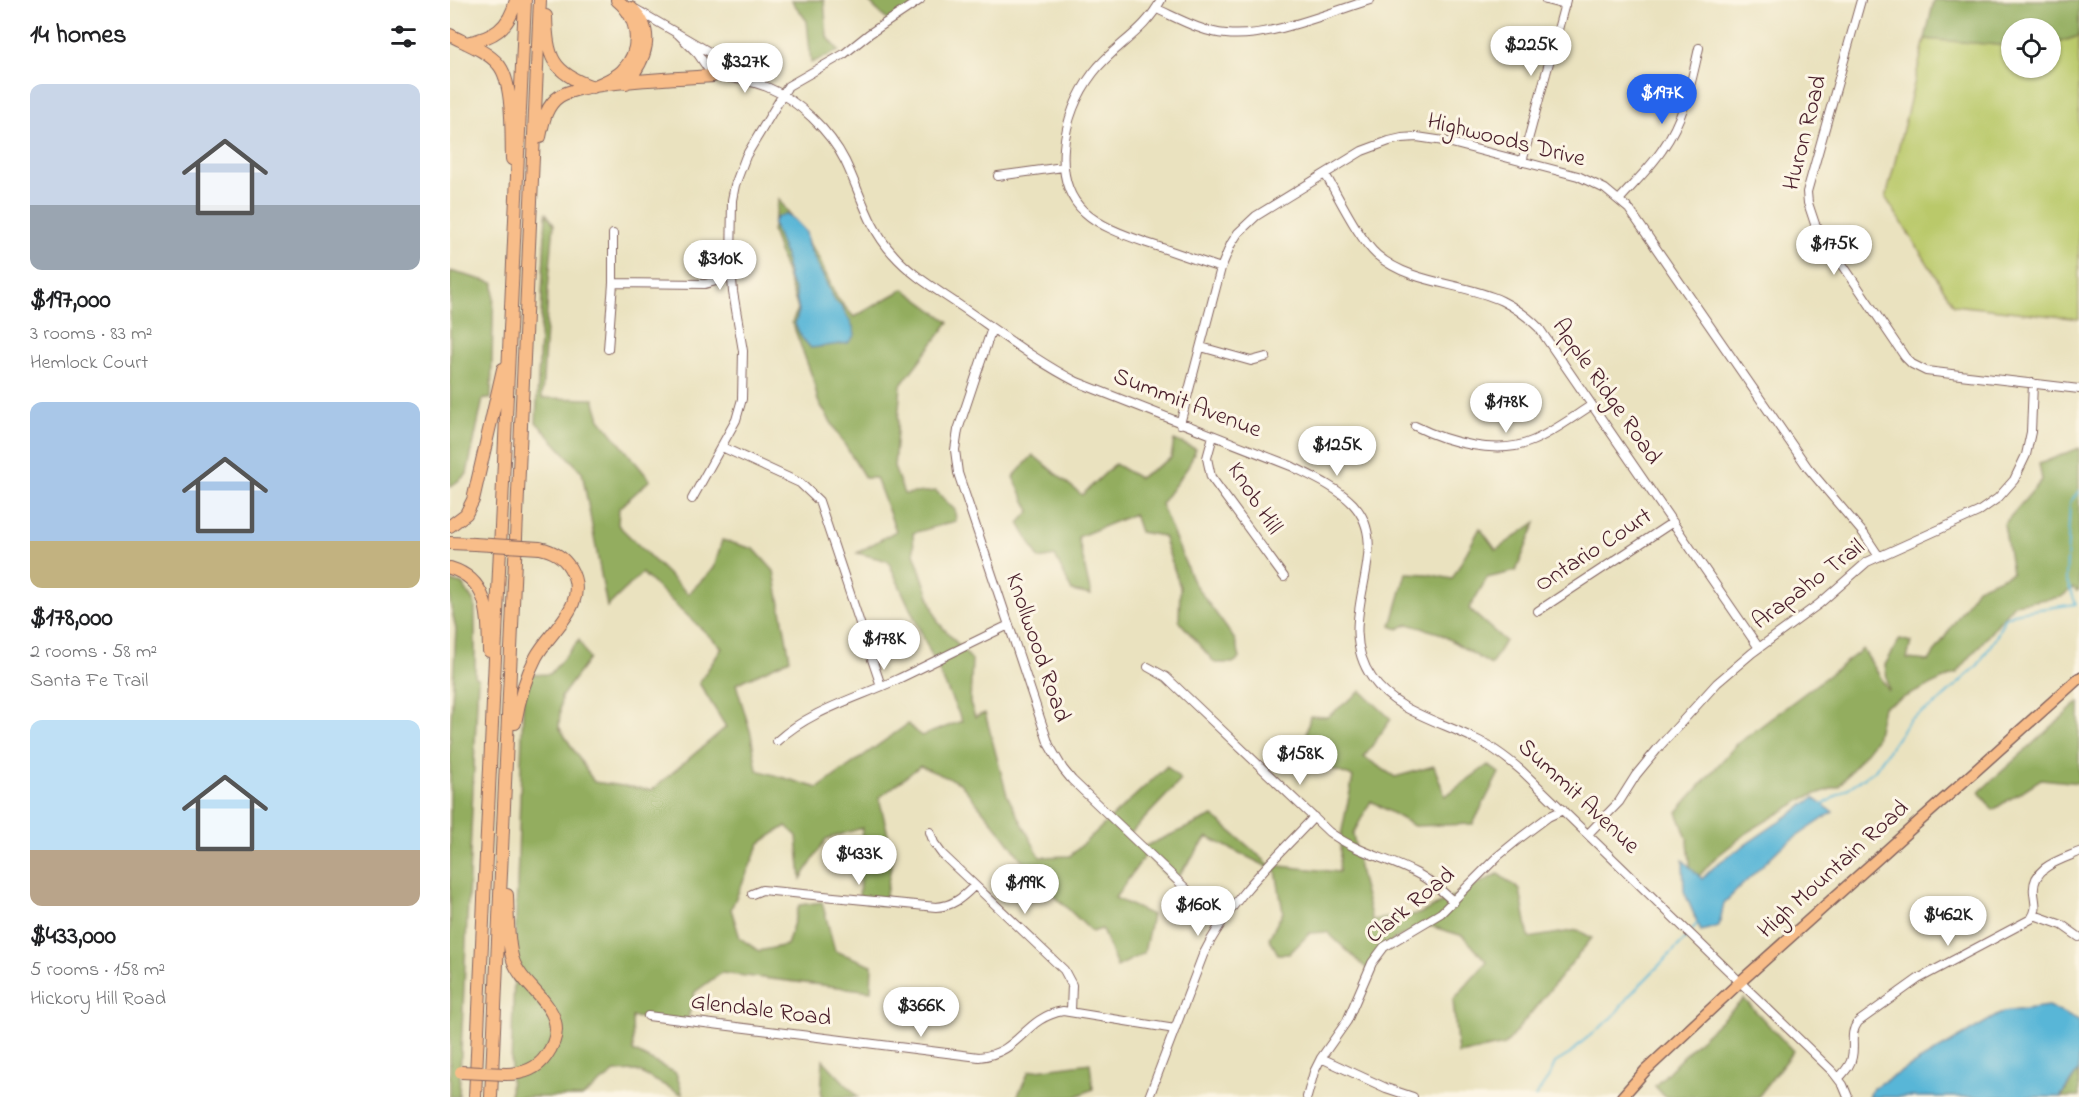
<!DOCTYPE html>
<meta charset="utf-8">
<style>
:root{--surface:#fff;--page:#f6f6f6;--text:#202124;--muted:#757577;--accent:#2563eb}
body{margin:0;font-family:"Indie Flower",sans-serif;background:var(--page);color:var(--text);height:100vh;display:flex;flex-direction:column;font-size:22px;white-space:nowrap}
*{box-sizing:border-box;margin:0}
p{font-size:20px;color:var(--muted)}
.icon{flex:none;width:33px;height:33px;fill:none;stroke:currentColor;stroke-width:2;stroke-linecap:round;stroke-linejoin:round}
.map{position:relative;flex:1;overflow:hidden}
.details{display:flex;flex-direction:column;background:var(--surface);width:450px}
.details>*{flex:none}
.tools{position:absolute;left:1551px;top:18px;display:grid;gap:12px}
.tools a{display:grid;place-items:center;width:60px;height:60px;border-radius:50%;background:var(--surface);box-shadow:0 2px 4px #0004;font-size:30px}
.price{position:absolute;translate:-50% -51px;padding:0 14px;border-radius:21px;background:#fff;color:#222;font-size:20px;line-height:39px;filter:drop-shadow(0 2px 3px #0008)}
.price::after{content:'';position:absolute;left:50%;top:36px;width:18px;height:14px;margin-left:-9px;background:inherit;clip-path:polygon(0 0,100% 0,50% 100%)}
.price.current{background:var(--accent);color:#fff}
ul{padding:0;list-style:none}
li{display:grid;align-content:center;gap:12px;height:318px;padding:0 30px}
li span{display:grid;place-items:center;height:186px;border-radius:12px;color:#555}
li>.icon{margin-inline-start:auto}
span .icon{width:108px;height:108px;fill:#fffc;stroke-width:1}
li b{font-size:26px}
h2{display:flex;justify-content:space-between;align-items:center;height:72px;padding:0 30px;font-size:26px}
main{display:flex;flex:1;min-height:0}
.map>svg:first-child{display:block}
.green{fill:#bac96b;stroke:#82744b;stroke-width:1.5}
.forest{fill:#93ad5f;stroke:#6e6645;stroke-width:1.5}
.water{fill:#58b6d7;stroke:#516a81;stroke-width:1.5}
.lines{fill:none;stroke-linecap:round;stroke-linejoin:round}
.stream{stroke:#58b6d7;stroke-width:2}
.minor-casing{stroke:#82635f;stroke-width:10}
.major-casing{stroke:#82635f;stroke-width:13}
.highway-casing{stroke:#82635f;stroke-width:14}
.minor{stroke:#fff;stroke-width:8}
.major{stroke:#f8bd89;stroke-width:10}
.highway{stroke:#f8bd89;stroke-width:12}
.highway-bridge-casing{stroke:#82635f;stroke-width:14;stroke-linecap:butt}
.highway-bridge{stroke:#f8bd89;stroke-width:12}
.labels{text-anchor:middle;dominant-baseline:central;stroke-width:6;stroke-linejoin:round;paint-order:stroke}
.street-label{font-size:24px;fill:#4a1f2b;stroke:#fcf5e5}
</style>
<main>
<section class="details">
<h2>14 homes<svg class="icon" aria-label="filters" viewBox="0 0 24 24"><path d="M4 7h16M4 17h16"/><circle cx="9" cy="7" r="2"/><circle cx="15" cy="17" r="2"/></svg></h2>
<ul>
<li><span style="background:linear-gradient(#c9d6e8 65%,#9aa5b1 0)"><svg class="icon" aria-label="home" viewBox="0 0 24 24"><path d="M3 11l9-7 9 7M6 9v11h12V9"/></svg></span><div><b>$197,000</b><p>3 rooms · 83 m²</p><p>Hemlock Court</p></div></li>
<li><span style="background:linear-gradient(#a9c7e8 75%,#c2b280 0)"><svg class="icon" aria-label="home" viewBox="0 0 24 24"><path d="M3 11l9-7 9 7M6 9v11h12V9"/></svg></span><div><b>$178,000</b><p>2 rooms · 58 m²</p><p>Santa Fe Trail</p></div></li>
<li><span style="background:linear-gradient(#bfe0f5 70%,#b9a48a 0)"><svg class="icon" aria-label="home" viewBox="0 0 24 24"><path d="M3 11l9-7 9 7M6 9v11h12V9"/></svg></span><div><b>$433,000</b><p>5 rooms · 158 m²</p><p>Hickory Hill Road</p></div></li>
</ul>
</section>
<div class="map">
<svg width="1629" height="1097" viewBox="0 0 1629 1097">
<rect width="100%" height="100%" fill="#fcf5e5"/>
<filter id="ink" filterUnits="userSpaceOnUse"><feTurbulence type="fractalNoise" baseFrequency=".0167" numOctaves="2"/><feDisplacementMap in="SourceGraphic" scale="12" xChannelSelector="R" yChannelSelector="G"/><feConvolveMatrix kernelMatrix="1 2 1 2 8 2 1 2 1" color-interpolation-filters="sRGB"/></filter>
<filter id="wash" filterUnits="userSpaceOnUse"><feTurbulence type="fractalNoise" baseFrequency=".008" numOctaves="4" result="noise"/><feDisplacementMap in="SourceGraphic" scale="24" xChannelSelector="R" yChannelSelector="G"/><feGaussianBlur stdDeviation="1.35" result="paint"/><feColorMatrix in="noise" values="0 0 0 0 0 0 0 0 0 0 0 0 0 0 0 0 0 1.4 0 .05"/><feComposite in="paint" operator="in"/></filter>
<g filter="url(#wash)">
<rect width="100%" height="100%" fill="#eae2bf"/>
<path class="green" d="M 1629,36 L 1629,319 L 1504,305 L 1436,198 L 1475,39 L 1561,46 L 1562,68 L 1600,68 L 1601,45 Z"/>
<path class="forest" d="M 341,0 L 374,0 L 377,36 L 389,51 L 361,63 L 357,21 Z
M 417,0 L 474,0 L 440,23 Z
M 1484,0 L 1629,0 L 1629,36 L 1601,45 L 1600,28 L 1562,28 L 1561,46 L 1475,39 Z
M 329,199 L 368,257 L 387,298 L 404,317 L 454,289 L 499,322 L 451,385 L 444,467 L 454,494 L 486,491 L 505,510 L 506,521 L 463,533 L 464,553 L 488,622 L 522,660 L 520,703 L 525,717 L 535,713 L 557,795 L 590,857 L 620,856 L 717,766 L 731,780 L 679,835 L 691,848 L 763,816 L 820,865 L 889,872 L 891,835 L 903,777 L 865,763 L 854,744 L 860,716 L 877,717 L 911,691 L 941,719 L 914,757 L 945,777 L 984,766 L 995,796 L 1038,765 L 1049,773 L 1023,824 L 964,826 L 921,801 L 903,834 L 911,878 L 922,920 L 969,914 L 1048,874 L 1070,890 L 1079,938 L 1128,930 L 1142,938 L 1055,1045 L 1008,1054 L 1003,1000 L 1037,962 L 1013,936 L 977,925 L 944,939 L 918,970 L 877,932 L 860,933 L 839,954 L 828,954 L 819,938 L 833,912 L 826,871 L 757,837 L 723,883 L 696,854 L 665,898 L 702,915 L 694,953 L 667,967 L 652,929 L 642,932 L 582,874 L 555,837 L 510,783 L 470,766 L 429,798 L 443,854 L 434,906 L 409,900 L 412,828 L 376,839 L 351,879 L 347,836 L 336,826 L 310,843 L 281,909 L 290,938 L 309,951 L 337,945 L 349,905 L 372,902 L 385,951 L 422,965 L 421,991 L 271,973 L 245,992 L 237,1022 L 182,1017 L 183,1051 L 226,1073 L 233,1095 L 187,1071 L 165,1072 L 132,1097 L 60,1097 L 74,675 L 100,674 L 129,640 L 139,659 L 111,697 L 109,727 L 144,782 L 202,790 L 276,727 L 249,683 L 272,648 L 192,573 L 157,607 L 132,472 L 86,422 L 96,213 L 104,224 L 98,290 L 92,398 L 144,399 L 150,419 L 200,480 L 169,508 L 168,525 L 238,594 L 264,568 L 272,540 L 304,549 L 324,571 L 340,659 L 286,684 L 301,734 L 307,770 L 368,788 L 458,724 L 471,736 L 512,721 L 438,561 L 407,553 L 446,531 L 426,478 L 415,478 L 368,401 L 363,379 L 342,322 L 348,309 L 322,231 Z
M 0,271 L 44,283 L 41,399 L 33,399 L 17,474 L 0,487 Z
M 724,440 L 746,449 L 738,467 L 711,504 L 743,582 L 778,630 L 785,640 L 790,658 L 783,663 L 765,663 L 729,621 L 730,587 L 713,536 L 690,532 L 684,514 L 628,537 L 641,595 L 622,591 L 605,556 L 589,559 L 569,523 L 580,511 L 563,477 L 583,455 L 632,495 L 665,464 L 689,478 L 721,458 Z
M 1629,448 L 1629,590 L 1627,591 L 1623,588 L 1611,597 L 1564,604 L 1507,673 L 1433,707 L 1426,739 L 1389,786 L 1355,798 L 1299,831 L 1265,858 L 1242,884 L 1238,841 L 1227,812 L 1286,745 L 1413,649 L 1439,691 L 1435,665 L 1450,639 L 1461,642 L 1457,659 L 1479,661 L 1527,588 L 1562,573 L 1554,524 L 1592,480 L 1589,464 Z
M 1086,522 L 1066,571 L 1037,578 L 1019,609 L 1055,641 L 1041,665 L 989,633 L 958,624 L 948,629 L 941,626 L 956,573 L 978,574 L 1002,579 L 1030,528 L 1046,550 Z
M 0,581 L 12,584 L 25,604 L 25,677 L 28,678 L 9,1097 L 0,1097 L 0,738 L 6,629 L 0,603 Z
M 1629,702 L 1629,783 L 1591,779 L 1543,810 L 1529,792 Z
M 1294,999 L 1343,1051 L 1308,1097 L 1215,1097 L 1205,1086 L 1243,1046 Z
M 373,1060 L 408,1097 L 371,1097 Z
M 640,1063 L 643,1089 L 625,1097 L 567,1097 L 579,1071 Z
M 1629,1070 L 1629,1097 L 1610,1097 L 1612,1096 Z"/>
<path class="water" d="M 335,214 L 344,219 L 356,232 L 358,245 L 385,301 L 392,307 L 403,327 L 405,335 L 398,343 L 361,348 L 352,338 L 345,324 L 349,311 L 345,290 L 339,279 L 335,255 L 323,223 L 327,217 Z
M 1364,798 L 1383,812 L 1330,848 L 1274,903 L 1269,926 L 1251,931 L 1234,891 L 1233,860 L 1252,879 L 1267,864 Z
M 1598,1006 L 1629,1021 L 1629,1070 L 1610,1097 L 1419,1097 L 1423,1088 L 1553,1012 Z"/>
<g class="lines">
<path class="stream" d="M 1371,806 L 1424,771 L 1460,719 L 1485,705 L 1528,665 L 1546,637 L 1554,619 L 1568,612 L 1626,604 L 1616,579 L 1620,502 L 1629,491
M 1241,931 L 1249,921
M 1085,1097 L 1099,1077 L 1105,1063 L 1120,1054 L 1132,1042 L 1163,1017 L 1178,997 L 1238,936"/>
</g>
</g>
<g filter="url(#ink)">
<g class="lines">
<defs>
<path id="minor" d="M 711,0 C 694,33 664,45 643,73 C 627,94 616,121 614,148 C 609,210 646,225 697,243 C 722,251 746,260 771,268
M 1096,0 L 1115,5
M 1411,0 L 1357,192 L 1358,203 L 1365,224 L 1455,357 L 1462,364 L 1476,371 L 1629,389
M 707,9 C 729,19 752,32 776,34 C 816,39 881,12 920,0
M 187,10 L 311,82
M 227,33 L 248,54 L 263,76 C 281,78 300,80 317,87 C 348,100 380,131 395,161 C 411,194 418,227 443,254 C 462,276 489,291 512,307 C 550,333 586,361 627,382 L 841,466 C 861,476 887,487 903,504 C 947,551 880,618 922,678 C 945,711 989,721 1023,738 C 1042,746 1057,758 1072,771 L 1383,1072 L 1393,1085 L 1398,1097
M 1072,162 L 1116,0
M 875,174 C 889,197 908,238 927,255 C 962,285 1012,282 1052,301 C 1066,308 1078,317 1089,328 L 1309,648
M 548,176 L 613,167
M 1169,200 C 1184,183 1200,168 1212,150 C 1234,119 1241,84 1249,48
M 163,283 L 255,284 L 281,277
M 542,328 L 508,430 L 505,450 L 508,473 L 599,745 L 613,769 L 622,780 L 771,922
M 751,347 L 801,361 L 816,357
M 158,349 L 163,283 L 163,234
M 730,424 L 771,268 L 781,244 L 788,233 L 806,216 L 912,151 L 939,141 L 952,138 L 967,137 L 994,141 L 1128,176 L 1155,189 L 1179,209 L 1358,468 L 1414,534 L 1428,555
M 965,426 C 997,442 1047,456 1082,441 C 1103,432 1123,417 1142,405
M 763,436 L 757,458 L 761,477 L 834,577
M 272,447 L 350,483 L 369,501 L 431,686
M 242,499 L 286,420 L 292,399 L 293,351 L 283,292 L 281,266 L 282,200 L 285,185 L 296,156 L 338,86 L 394,54 L 419,34 L 470,0
M 1088,611 L 1223,522
M 698,667 L 716,677 L 879,832 C 906,852 937,858 966,873 C 980,880 992,891 1004,902
M 327,741 C 361,710 405,699 446,680 C 484,662 521,643 559,625
M 480,832 L 484,843 L 492,854 L 614,970 L 622,985 L 621,1011
M 1139,833 L 1169,802 L 1186,775 L 1209,747 L 1267,683 L 1302,653 L 1369,604 L 1417,562 L 1528,512 L 1548,498 L 1564,480 L 1576,455 L 1581,432 L 1583,383
M 302,894 L 312,890 L 486,907 C 503,906 512,898 524,886
M 1584,915 L 1612,925 L 1629,937
M 198,1016 L 529,1057 C 571,1053 573,1018 613,1011 L 725,1029
M 871,1058 L 936,1088 L 963,1097
M 1389,1078 C 1395,1071 1401,1065 1402,1057 C 1405,1044 1399,1034 1408,1022 L 1468,979 L 1581,919 C 1588,909 1585,904 1584,893 C 1581,867 1610,860 1629,852
M 699,1097 L 753,955 C 781,898 821,863 864,817
M 857,1097 L 864,1072 L 871,1058 L 897,1021 L 922,963 L 934,947 L 991,913 L 1048,856 L 1070,838 L 1098,817 L 1113,810"/>
<path id="major" d="M 1172,1097 L 1195,1071 L 1290,982 L 1629,678"/>
<path id="highway" d="M 96,16 C 97,57 102,73 143,87 C 153,82 164,79 172,71 C 193,50 189,18 167,0
M 0,35 C 15,43 37,51 48,64 C 64,82 61,135 62,159
M 16,43 C 43,38 59,29 66,0
M 176,83 C 196,60 207,31 181,8
M 90,137 C 93,122 96,105 110,96 C 133,81 232,78 263,76
M 0,526 L 16,514 L 23,500 L 53,369
M 0,543 L 24,544
M 0,568 C 40,580 38,616 39,651
M 65,723 C 69,700 75,678 86,657 C 101,629 141,604 120,568 C 113,556 103,551 90,548
M 56,1074 C 72,1074 87,1069 96,1056 C 128,1011 74,993 63,960 C 57,940 58,916 57,895
M 25,1097 L 75,0
M 41,1097 L 90,0"/>
</defs>
<use href="#minor" class="minor-casing"/>
<use href="#major" class="major-casing"/>
<use href="#highway" class="highway-casing"/>
<use href="#minor" class="minor"/>
<use href="#major" class="major"/>
<use href="#highway" class="highway"/>
<defs>
<path id="highway-bridge" d="M 24,544 L 90,548
M 11,1072 L 56,1074"/>
</defs>
<use href="#highway-bridge" class="highway-bridge-casing"/>
<use href="#highway-bridge" class="highway-bridge"/>
</g>
</g>
<g class="labels">
<g class="street-label">
<text transform="translate(1356 133) rotate(-76)">Huron Road</text>
<text transform="translate(1056 141) rotate(14)">Highwoods Drive</text>
<text transform="translate(1156 392) rotate(55)">Apple Ridge Road</text>
<text transform="translate(737 404) rotate(21)">Summit Avenue</text>
<text transform="translate(804 499) rotate(57)">Knob Hill</text>
<text transform="translate(1144 551) rotate(-33)">Ontario Court</text>
<text transform="translate(1359 585) rotate(-37)">Arapaho Trail</text>
<text transform="translate(587 648) rotate(71)">Knollwood Road</text>
<text transform="translate(1128 797) rotate(43)">Summit Avenue</text>
<text transform="translate(1384 870) rotate(-42)">High Mountain Road</text>
<text transform="translate(961 906) rotate(-39)">Clark Road</text>
<text transform="translate(311 1011) rotate(7)">Glendale Road</text>
</g>
</g>
</svg>
<div class="tools">
<a><svg class="icon" aria-label="locate" viewBox="0 0 24 24"><circle cx="12" cy="12" r="6"/><path d="M12 2v4M12 18v4M2 12h4M18 12h4"/></svg></a>
</div>
<b class="price" style="left:1081px;top:77px">$225K</b>
<b class="price" style="left:295px;top:94px">$327K</b>
<b class="price current" style="left:1212px;top:125px">$197K</b>
<b class="price" style="left:1384px;top:276px">$175K</b>
<b class="price" style="left:270px;top:291px">$310K</b>
<b class="price" style="left:1056px;top:434px">$178K</b>
<b class="price" style="left:887px;top:477px">$125K</b>
<b class="price" style="left:434px;top:671px">$178K</b>
<b class="price" style="left:850px;top:786px">$158K</b>
<b class="price" style="left:409px;top:886px">$433K</b>
<b class="price" style="left:575px;top:915px">$199K</b>
<b class="price" style="left:748px;top:937px">$160K</b>
<b class="price" style="left:1498px;top:947px">$462K</b>
<b class="price" style="left:471px;top:1038px">$366K</b>
</div>
</main>
